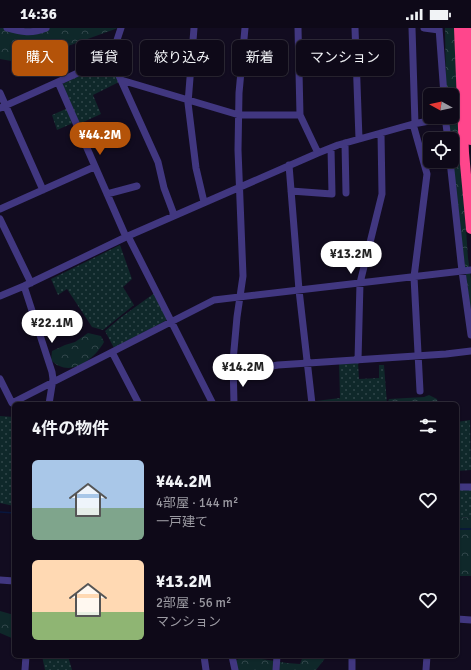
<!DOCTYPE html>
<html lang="ja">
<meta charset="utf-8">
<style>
:root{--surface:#0e0918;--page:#171221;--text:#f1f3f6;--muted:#9b9aa2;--line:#2e2a37;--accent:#b45309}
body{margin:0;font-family:Signika,"Noto Sans JP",sans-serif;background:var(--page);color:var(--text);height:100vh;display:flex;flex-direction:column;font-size:15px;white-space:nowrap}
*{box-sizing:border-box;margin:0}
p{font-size:13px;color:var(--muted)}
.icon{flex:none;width:22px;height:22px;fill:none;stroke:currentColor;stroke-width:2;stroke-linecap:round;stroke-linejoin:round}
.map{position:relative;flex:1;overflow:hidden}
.drawer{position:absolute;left:12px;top:374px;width:447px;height:256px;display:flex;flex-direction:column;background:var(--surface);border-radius:6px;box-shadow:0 1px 3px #0004,0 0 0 1px var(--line)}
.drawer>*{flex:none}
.top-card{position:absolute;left:12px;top:12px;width:447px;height:36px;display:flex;gap:8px}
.needle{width:26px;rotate:278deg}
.buttons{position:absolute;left:423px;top:60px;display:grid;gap:8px}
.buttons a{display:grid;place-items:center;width:36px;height:36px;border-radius:6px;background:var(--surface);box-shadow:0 1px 3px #0004,0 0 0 1px var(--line);font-size:20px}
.price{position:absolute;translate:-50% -34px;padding:0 9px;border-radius:14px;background:#fff;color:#222;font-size:13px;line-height:26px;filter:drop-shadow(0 1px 2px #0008)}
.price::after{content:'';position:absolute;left:50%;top:24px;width:12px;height:9px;margin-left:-6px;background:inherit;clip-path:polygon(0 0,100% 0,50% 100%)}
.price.selected{background:var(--accent);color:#fff}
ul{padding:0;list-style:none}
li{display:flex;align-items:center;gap:12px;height:100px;padding:0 20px}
li span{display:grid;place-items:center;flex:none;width:112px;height:80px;border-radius:6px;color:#555}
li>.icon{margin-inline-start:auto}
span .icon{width:48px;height:48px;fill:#fffc;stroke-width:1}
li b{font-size:17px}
h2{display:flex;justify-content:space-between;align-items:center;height:48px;padding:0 20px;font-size:17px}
.chip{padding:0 14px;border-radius:6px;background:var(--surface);box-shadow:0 1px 3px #0004,0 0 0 1px var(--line);font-size:14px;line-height:36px}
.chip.selected{background:var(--accent);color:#fff}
.status{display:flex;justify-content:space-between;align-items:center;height:28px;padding:0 20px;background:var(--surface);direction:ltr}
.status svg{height:11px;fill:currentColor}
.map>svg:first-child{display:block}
.grass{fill:url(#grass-dots)}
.forest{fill:url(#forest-crowns)}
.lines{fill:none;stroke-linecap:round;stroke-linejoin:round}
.stream{stroke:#08163d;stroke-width:1.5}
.minor{stroke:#413780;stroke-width:7}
.highway{stroke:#ff468c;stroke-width:10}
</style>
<div class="status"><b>14:36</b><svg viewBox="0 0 49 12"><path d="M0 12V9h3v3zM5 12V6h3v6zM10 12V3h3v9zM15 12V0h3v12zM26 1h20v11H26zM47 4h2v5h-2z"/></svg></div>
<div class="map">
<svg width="471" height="642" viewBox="0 0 471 642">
<defs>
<pattern id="grass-dots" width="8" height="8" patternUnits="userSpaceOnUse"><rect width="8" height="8" fill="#0f282a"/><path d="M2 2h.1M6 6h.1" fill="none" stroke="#31464a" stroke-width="1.8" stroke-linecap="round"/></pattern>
<pattern id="forest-crowns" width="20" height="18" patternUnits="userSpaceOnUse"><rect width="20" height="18" fill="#0f282a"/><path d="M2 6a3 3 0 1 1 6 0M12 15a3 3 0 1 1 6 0" fill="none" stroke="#31464a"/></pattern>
</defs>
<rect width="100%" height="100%" fill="#120c20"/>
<path class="grass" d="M 111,33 L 119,54 L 93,67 L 101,86 L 79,96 L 62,56 Z
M 68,80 L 73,95 L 57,102 L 52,87 Z
M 120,217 L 132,251 L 123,259 L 134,277 L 103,302 L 92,299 L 67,261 L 58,267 L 51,251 Z
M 156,264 L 167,292 L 114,320 L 105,303 L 120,290 Z
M 339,334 L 358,334 L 359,351 L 379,350 L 379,337 L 384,337 L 387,376 L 316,376 L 316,373 L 340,370 Z
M 0,388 L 14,389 L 14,478 L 0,475 Z
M 470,392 L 471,442 L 457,443 L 457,394 Z
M 457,459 L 471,459 L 471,489 L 457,490 Z
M 42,628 L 68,628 L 72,642 L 45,642 Z"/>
<path class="forest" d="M 0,0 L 118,0 L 57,22 L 45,32 L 17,34 L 0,31 Z
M 445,0 L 457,0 L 459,99 L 468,230 L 471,251 L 471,288 L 452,133 L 452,111 L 448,111 L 447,89 L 452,89 L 452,67 L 446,67 Z
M 88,305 L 101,308 L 104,314 C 94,332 69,351 51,332 L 52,323 L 65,317 L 75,314 Z
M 429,367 L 437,371 L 438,376 L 387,376 L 389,371 L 424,369 Z
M 471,489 L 471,548 L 457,548 L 457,490 Z
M 0,583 L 14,587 L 14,611 L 0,605 Z
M 244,628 L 287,635 L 300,636 L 303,628 L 327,628 L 316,642 L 236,642 L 235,633 Z"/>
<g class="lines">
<path class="stream" d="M 0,484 L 14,485
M 457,501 L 471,501"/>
<path class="minor" d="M 7,0 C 21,4 32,6 46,0
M 194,0 L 188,75 L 196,140 L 204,174
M 298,0 L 300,87 L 318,125
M 355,0 L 359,111
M 412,0 L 415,96
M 424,0 L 439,2
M 439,0 L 444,67
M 111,30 L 158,134 L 164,160 L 173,184 L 173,188
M 316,32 L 356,31
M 121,52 L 239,87 L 300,87
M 58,54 L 126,209
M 0,65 L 43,162
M 0,80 L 111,30 L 121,0
M 445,89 L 448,111
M 413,96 L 427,146 L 414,249 L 420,363
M 345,115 L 346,165
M 450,133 L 462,243 L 471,307
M 289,137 L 299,262 L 312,376
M 291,163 L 332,166 L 331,120
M 107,166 L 137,158
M 0,181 L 94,139
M 0,191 L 31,255
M 128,208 L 213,376
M 24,258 L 52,344 L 53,351 L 49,376
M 0,268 L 24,258 L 128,208 L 318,125 L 338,117 L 413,96 L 451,89
M 112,324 L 139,376
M 358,332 L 360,255 L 382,166 L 381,105
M 232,345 L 278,337 L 446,326 L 471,323
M 0,351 L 12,375 L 214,272 L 471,242
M 234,376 L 233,333 L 237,289 L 243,248 L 238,122 L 239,65 L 245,0
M 457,459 L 471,459
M 0,552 L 14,553
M 457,591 L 471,592
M 204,628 L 206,642
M 232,628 L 235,642
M 25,642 L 26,628
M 276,642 L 277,628
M 352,642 L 352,628
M 426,642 L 427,628"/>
<path class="highway" d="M 459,0 L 464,125 L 471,201
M 467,0 L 468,56 L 471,112"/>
</g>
</svg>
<div class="buttons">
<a><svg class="needle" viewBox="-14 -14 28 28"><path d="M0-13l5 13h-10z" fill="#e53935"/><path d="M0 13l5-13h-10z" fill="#9b9aa2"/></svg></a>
<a><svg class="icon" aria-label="locate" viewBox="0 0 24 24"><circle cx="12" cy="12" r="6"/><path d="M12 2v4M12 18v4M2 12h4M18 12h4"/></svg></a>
</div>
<b class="price selected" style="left:100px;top:128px">¥44.2M</b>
<b class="price" style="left:351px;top:247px">¥13.2M</b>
<b class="price" style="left:52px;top:316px">¥22.1M</b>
<b class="price" style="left:243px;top:360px">¥14.2M</b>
<div class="top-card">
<a class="chip selected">購入</a>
<a class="chip">賃貸</a>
<a class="chip">絞り込み</a>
<a class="chip">新着</a>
<a class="chip">マンション</a>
</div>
<section class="drawer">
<h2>4件の物件<svg class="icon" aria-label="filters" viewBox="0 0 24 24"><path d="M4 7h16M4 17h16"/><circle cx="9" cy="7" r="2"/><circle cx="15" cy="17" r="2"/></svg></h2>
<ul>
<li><span style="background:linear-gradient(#a9c7e8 60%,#7fa58c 0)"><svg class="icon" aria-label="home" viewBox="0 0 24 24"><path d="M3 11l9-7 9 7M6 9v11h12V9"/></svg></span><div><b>¥44.2M</b><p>4部屋 · 144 m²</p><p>一戸建て</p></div><svg class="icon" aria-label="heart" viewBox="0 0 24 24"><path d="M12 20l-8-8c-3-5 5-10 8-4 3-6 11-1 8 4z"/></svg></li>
<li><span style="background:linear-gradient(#ffd9b3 65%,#8fb573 0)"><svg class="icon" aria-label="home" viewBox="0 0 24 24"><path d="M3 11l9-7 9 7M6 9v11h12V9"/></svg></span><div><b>¥13.2M</b><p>2部屋 · 56 m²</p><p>マンション</p></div><svg class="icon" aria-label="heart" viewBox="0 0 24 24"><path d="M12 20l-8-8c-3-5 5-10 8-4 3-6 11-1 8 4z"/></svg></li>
</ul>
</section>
</div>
